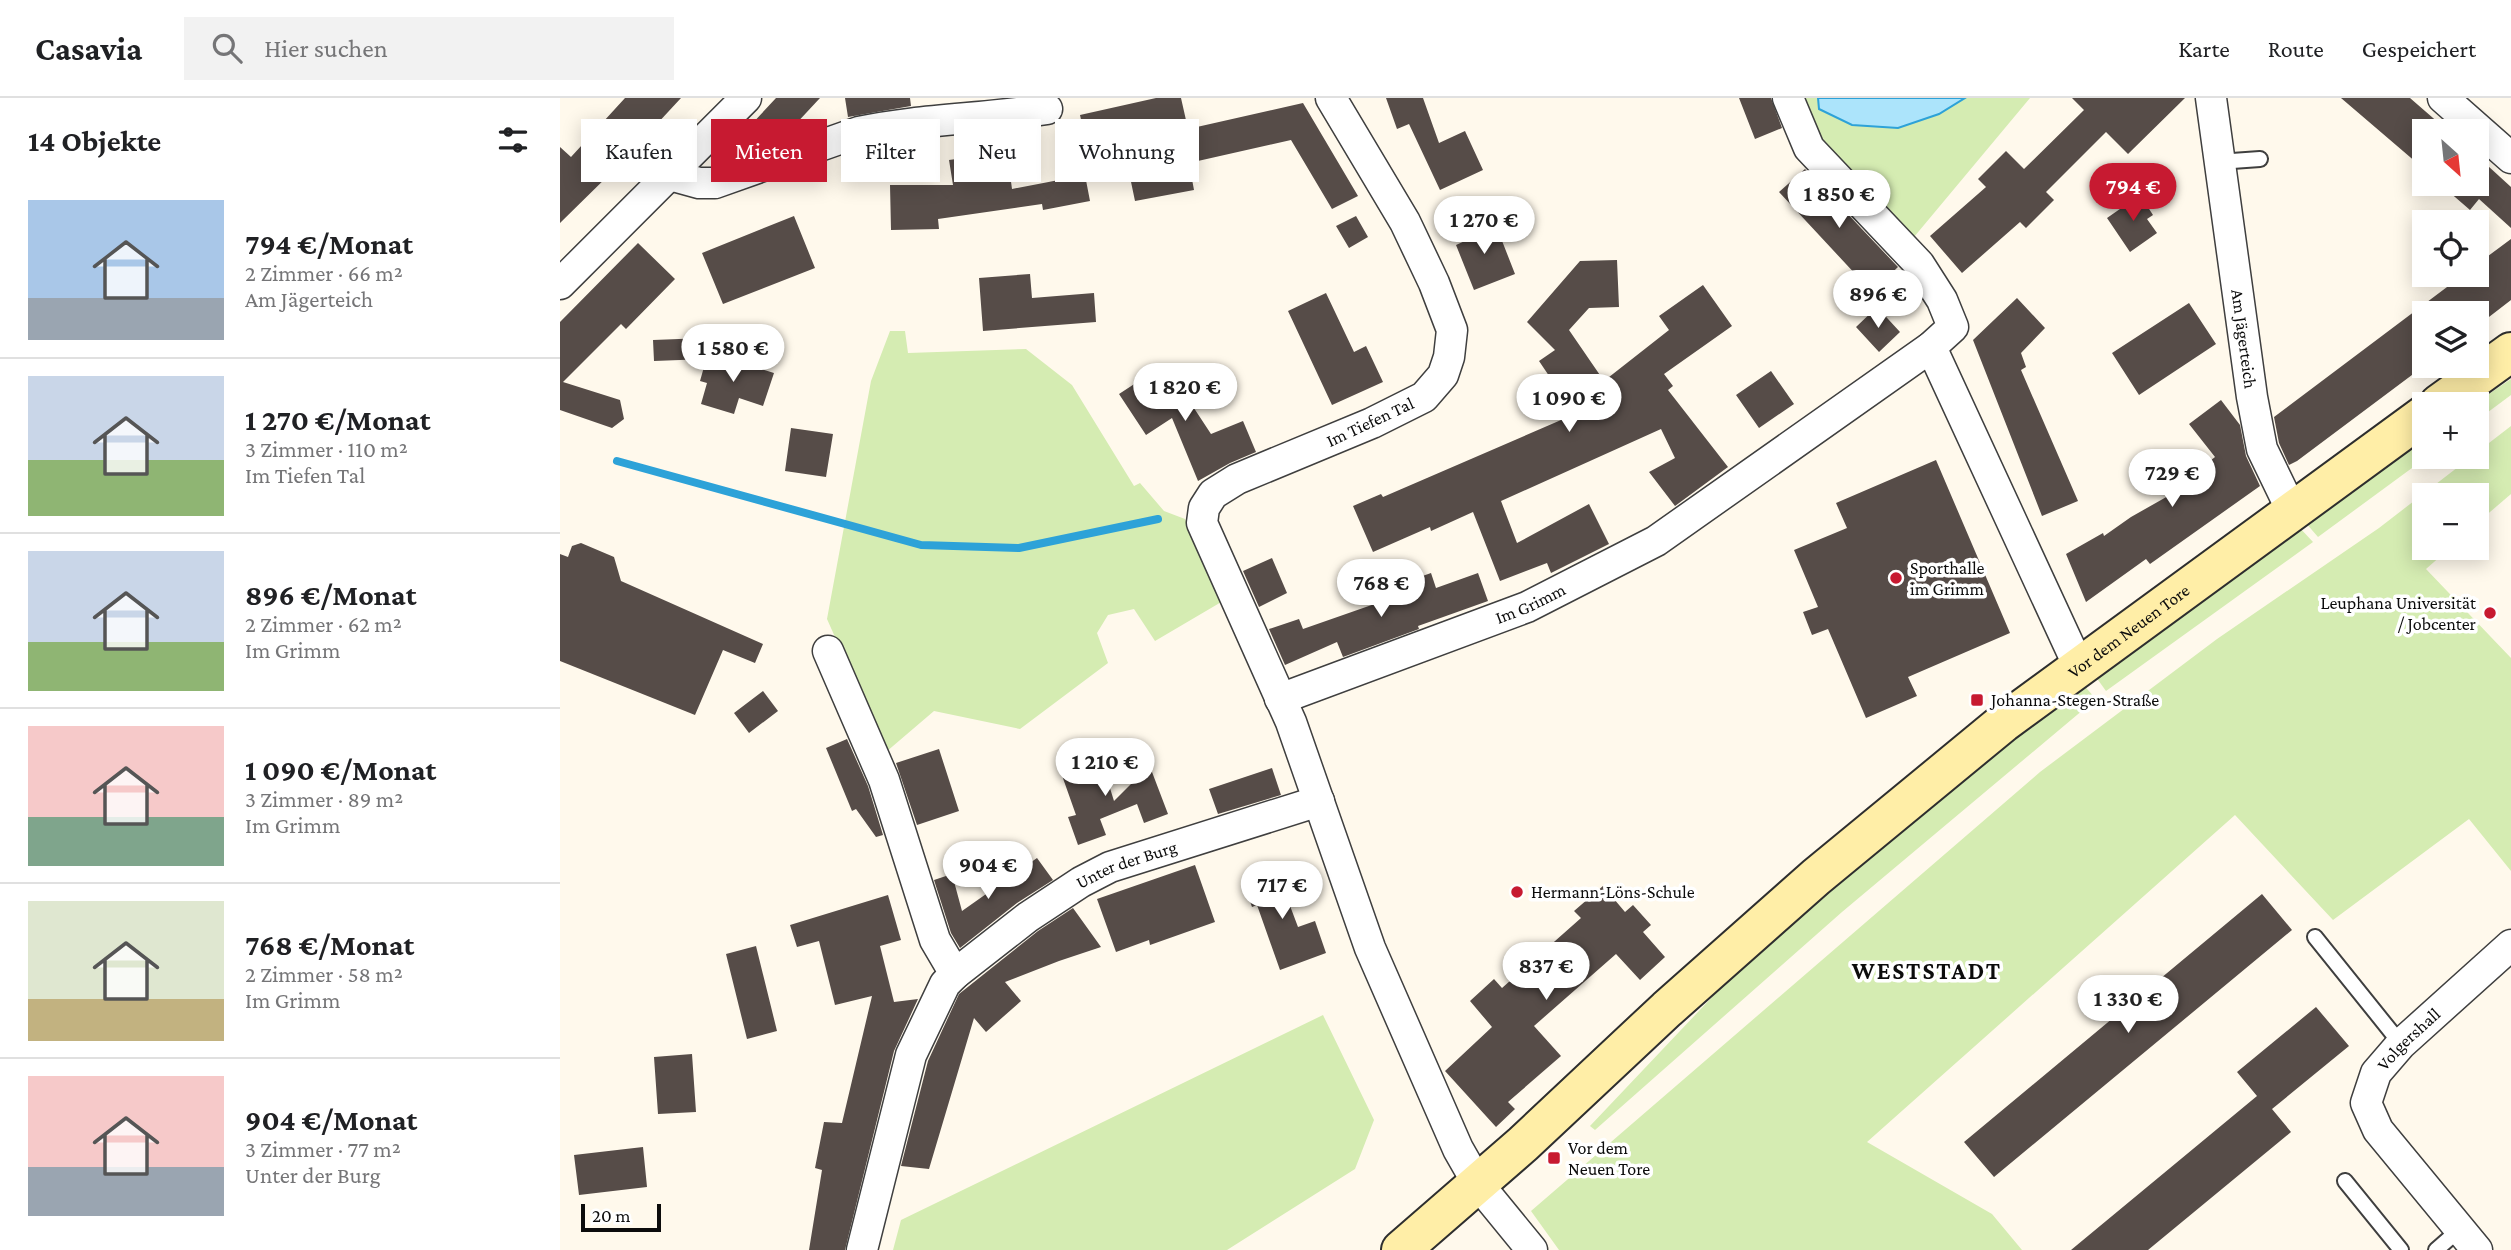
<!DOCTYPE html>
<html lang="de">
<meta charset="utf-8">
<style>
:root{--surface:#fff;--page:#f2f2f2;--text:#202124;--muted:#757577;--line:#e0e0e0;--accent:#c71a31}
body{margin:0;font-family:"Crimson Pro",serif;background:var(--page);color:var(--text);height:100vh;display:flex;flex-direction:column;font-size:26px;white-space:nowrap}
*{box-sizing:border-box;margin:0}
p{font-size:23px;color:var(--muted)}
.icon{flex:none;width:38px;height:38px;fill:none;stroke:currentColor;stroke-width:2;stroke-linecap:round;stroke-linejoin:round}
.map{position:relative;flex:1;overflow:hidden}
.side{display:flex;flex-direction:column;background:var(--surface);width:560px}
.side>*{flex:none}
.top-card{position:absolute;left:21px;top:21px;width:665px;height:63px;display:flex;gap:14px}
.needle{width:46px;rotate:153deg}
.buttons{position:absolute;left:1852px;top:21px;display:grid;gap:14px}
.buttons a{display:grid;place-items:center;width:77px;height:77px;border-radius:0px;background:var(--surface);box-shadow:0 4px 18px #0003;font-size:35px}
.scale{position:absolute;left:21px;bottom:18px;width:80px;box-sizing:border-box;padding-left:7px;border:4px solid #0c0c0c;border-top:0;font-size:19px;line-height:24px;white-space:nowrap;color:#0c0c0c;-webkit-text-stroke:5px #fff;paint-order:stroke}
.price{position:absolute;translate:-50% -60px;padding:0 16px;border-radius:24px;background:#fff;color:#222;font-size:23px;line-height:46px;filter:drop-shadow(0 2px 4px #0008)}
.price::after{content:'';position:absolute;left:50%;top:42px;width:21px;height:16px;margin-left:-10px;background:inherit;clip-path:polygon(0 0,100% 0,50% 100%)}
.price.current{background:var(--accent);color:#fff}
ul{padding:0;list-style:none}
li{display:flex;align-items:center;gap:21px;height:175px;padding:0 28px}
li+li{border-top:2px solid var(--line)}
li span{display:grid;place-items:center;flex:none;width:196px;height:140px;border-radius:0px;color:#555}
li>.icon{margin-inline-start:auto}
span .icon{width:84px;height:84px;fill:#fffc;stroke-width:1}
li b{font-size:30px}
h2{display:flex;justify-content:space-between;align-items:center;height:84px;padding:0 28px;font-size:30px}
.chip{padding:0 24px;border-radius:0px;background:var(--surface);box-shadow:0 4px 18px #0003;font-size:24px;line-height:63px}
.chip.current{background:var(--accent);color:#fff}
header{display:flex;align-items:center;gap:42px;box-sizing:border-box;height:98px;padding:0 35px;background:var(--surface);border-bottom:2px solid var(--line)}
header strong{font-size:33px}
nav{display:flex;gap:38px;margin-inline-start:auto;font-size:24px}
.search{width:490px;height:63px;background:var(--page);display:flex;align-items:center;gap:18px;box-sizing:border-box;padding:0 24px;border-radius:0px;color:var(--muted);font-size:26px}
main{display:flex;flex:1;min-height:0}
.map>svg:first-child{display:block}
.green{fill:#d5ecb2}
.water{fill:#ace4fb;stroke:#2da2d8;stroke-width:2}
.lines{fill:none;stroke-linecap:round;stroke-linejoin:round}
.stream{stroke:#2da2d8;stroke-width:8}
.building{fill:#564c48}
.lane-casing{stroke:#3f3f3f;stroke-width:18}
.street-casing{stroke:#3f3f3f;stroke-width:33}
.secondary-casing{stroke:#2e2e2e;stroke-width:42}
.lane{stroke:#fff;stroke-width:14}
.street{stroke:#fff;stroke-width:30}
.secondary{stroke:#ffeea7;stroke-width:38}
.poi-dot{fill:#c71a31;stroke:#fff;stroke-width:2.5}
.labels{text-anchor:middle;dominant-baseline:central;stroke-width:7;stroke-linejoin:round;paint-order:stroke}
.street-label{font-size:18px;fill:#0c0c0c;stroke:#fff}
.poi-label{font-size:18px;fill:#0c0c0c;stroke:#fff;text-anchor:start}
.district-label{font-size:24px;font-weight:bold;letter-spacing:2px;fill:#0c0c0c;stroke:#fff}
</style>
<header>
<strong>Casavia</strong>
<div class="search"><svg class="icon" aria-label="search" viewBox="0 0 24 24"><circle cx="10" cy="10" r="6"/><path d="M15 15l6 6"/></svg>Hier suchen</div>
<nav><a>Karte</a><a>Route</a><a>Gespeichert</a></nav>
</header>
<main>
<section class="side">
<h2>14 Objekte<svg class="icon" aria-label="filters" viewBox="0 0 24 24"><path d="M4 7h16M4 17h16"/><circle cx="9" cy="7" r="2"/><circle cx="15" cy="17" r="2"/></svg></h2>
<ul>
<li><span style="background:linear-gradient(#a9c7e8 70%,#9aa5b1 0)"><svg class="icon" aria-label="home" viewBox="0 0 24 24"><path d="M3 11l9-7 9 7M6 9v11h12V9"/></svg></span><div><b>794 €/Monat</b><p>2 Zimmer · 66 m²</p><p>Am Jägerteich</p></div></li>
<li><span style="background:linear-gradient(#c9d6e8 60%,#8fb573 0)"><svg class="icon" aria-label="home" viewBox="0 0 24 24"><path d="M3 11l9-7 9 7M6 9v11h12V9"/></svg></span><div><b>1 270 €/Monat</b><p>3 Zimmer · 110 m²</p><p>Im Tiefen Tal</p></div></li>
<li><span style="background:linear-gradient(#c9d6e8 65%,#8fb573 0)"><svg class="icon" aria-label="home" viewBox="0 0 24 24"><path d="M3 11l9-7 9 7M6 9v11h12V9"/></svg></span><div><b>896 €/Monat</b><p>2 Zimmer · 62 m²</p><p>Im Grimm</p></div></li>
<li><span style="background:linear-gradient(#f6c9c9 65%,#7fa58c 0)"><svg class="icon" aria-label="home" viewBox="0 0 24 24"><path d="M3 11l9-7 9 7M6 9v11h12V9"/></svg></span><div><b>1 090 €/Monat</b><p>3 Zimmer · 89 m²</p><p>Im Grimm</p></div></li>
<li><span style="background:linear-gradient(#dfe7d0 70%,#c2b280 0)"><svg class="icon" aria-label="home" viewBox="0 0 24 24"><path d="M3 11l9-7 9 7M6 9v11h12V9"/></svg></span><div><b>768 €/Monat</b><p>2 Zimmer · 58 m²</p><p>Im Grimm</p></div></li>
<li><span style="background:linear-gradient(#f6c9c9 65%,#9aa5b1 0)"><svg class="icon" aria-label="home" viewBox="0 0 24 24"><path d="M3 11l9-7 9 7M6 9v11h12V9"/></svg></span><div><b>904 €/Monat</b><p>3 Zimmer · 77 m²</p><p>Unter der Burg</p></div></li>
</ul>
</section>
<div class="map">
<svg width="1951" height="1152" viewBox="0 0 1951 1152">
<rect width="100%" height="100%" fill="#fff9ec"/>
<path class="green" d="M 1236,0 L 1470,0 L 1349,145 L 1253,46 Z
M 330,233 L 345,233 L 348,255 L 466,251 L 512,287 L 574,388 L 580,385 L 604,413 L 625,421 L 663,503 L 595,543 L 574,511 L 548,517 L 537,535 L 548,565 L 460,631 L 374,613 L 326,654 L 267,521 L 311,283 Z
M 1951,281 L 1951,297 L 1916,323 L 1916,306 L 1914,306 Z
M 1951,328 L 1951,396 L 1916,426 L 1916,397 L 1864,397 L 1864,450 L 1890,450 L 1866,471 L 1951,560 L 1951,773 L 1909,721 L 1773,822 L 1675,717 L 1307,1044 L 1432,1116 L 1462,1152 L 999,1152 L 971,1113 L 1480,674 L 1657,541 L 1819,430 L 1911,359 L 1916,359 L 1916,355 Z
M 1864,342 L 1864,359 L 1867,359 L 1758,439 L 1745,424 Z
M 1739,429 L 1753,444 L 1546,593 L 1533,575 Z
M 1520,583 L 1536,601 L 1282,814 L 1035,1032 L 1030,1028 L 1191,858 Z
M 763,917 L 814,1022 L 795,1071 L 667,1152 L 333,1152 L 341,1122 Z"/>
<path class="water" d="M 1258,0 L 1405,0 L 1379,16 L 1338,30 L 1292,27 L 1259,11 Z"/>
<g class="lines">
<path class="stream" d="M 57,363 L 361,447 L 459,450 L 598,421"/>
</g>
<path class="building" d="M 65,0 L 121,0 L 57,69 L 0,125 L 0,49 L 11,59 Z
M 216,0 L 260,0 L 219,44 L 210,47 L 190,28 Z
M 285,0 L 350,0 L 351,8 L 288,19 Z
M 596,0 L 621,0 L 628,31 L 743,5 L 798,98 L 772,111 L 731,42 L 629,65 L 634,92 L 575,103 L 566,60 L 531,68 L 520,17 Z
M 826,0 L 863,0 L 879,45 L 905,33 L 923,72 L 880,92 L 849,26 L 837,31 Z
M 1179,0 L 1211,0 L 1222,30 L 1195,41 Z
M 1512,0 L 1625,0 L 1568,56 L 1546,34 L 1486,94 L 1494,102 L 1466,130 L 1460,124 L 1402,175 L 1370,138 L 1426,89 L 1418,81 L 1446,53 L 1464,71 L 1524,12 Z
M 1781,0 L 1850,0 L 1888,33 L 1864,33 L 1864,71 Z
M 447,54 L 452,91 L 525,77 L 530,103 L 483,112 L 482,106 L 378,121 L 379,131 L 331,132 L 330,87 L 393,87 L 389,62 Z
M 1916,57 L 1951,89 L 1951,130 L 1919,101 L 1910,112 L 1880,86 L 1916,86 Z
M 1245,71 L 1338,169 L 1312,194 L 1219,94 Z
M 1580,97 L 1593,117 L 1587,121 L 1597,135 L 1570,154 L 1547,120 Z
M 234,118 L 255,170 L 163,206 L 142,155 Z
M 796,118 L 808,139 L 789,150 L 776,128 Z
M 924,122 L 929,133 L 937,130 L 955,176 L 914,192 L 896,147 L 907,142 L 903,130 Z
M 1951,141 L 1951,202 L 1916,229 L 1916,215 L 1864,215 L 1864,268 L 1737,363 L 1729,367 L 1719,345 L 1714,319 L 1903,177 L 1916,177 L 1916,167 Z
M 78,145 L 115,181 L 66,231 L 61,226 L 3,284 L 60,302 L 64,321 L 52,330 L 0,312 L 0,224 Z
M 1057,162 L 1059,209 L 1029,210 L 1009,232 L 1044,283 L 1109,232 L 1099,218 L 1143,187 L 1172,228 L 1104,276 L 1113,288 L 1108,292 L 1168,369 L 1115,408 L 1089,374 L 1115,360 L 1101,331 L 941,403 L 957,445 L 1029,406 L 1049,446 L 991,475 L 987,465 L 940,483 L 913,414 L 871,433 L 870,429 L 813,454 L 793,408 L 821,396 L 823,399 L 1008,319 L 1004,314 L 1010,309 L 979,263 L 995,252 L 967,224 L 1020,163 Z
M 470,176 L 472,200 L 534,195 L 536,224 L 423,233 L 419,180 Z
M 766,195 L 794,254 L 806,248 L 823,284 L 772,307 L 728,213 Z
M 1457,200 L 1485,230 L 1461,255 L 1466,269 L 1461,272 L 1518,403 L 1482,418 L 1413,242 Z
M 1629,205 L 1656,246 L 1579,297 L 1552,255 Z
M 1317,209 L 1340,234 L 1319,254 L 1296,229 Z
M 145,240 L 146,261 L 94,263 L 93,242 Z
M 148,255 L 214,275 L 203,308 L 179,300 L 174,316 L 141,306 L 147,285 L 140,283 Z
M 605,266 L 651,336 L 683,323 L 696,354 L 670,365 L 638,383 L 612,320 L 586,337 L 559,296 Z
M 1211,273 L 1234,306 L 1199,330 L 1176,297 Z
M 1661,302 L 1680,327 L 1686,358 L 1700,388 L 1590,466 L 1586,461 L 1526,504 L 1506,456 L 1543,435 L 1544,438 L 1571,419 L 1654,372 L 1650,363 L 1655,359 L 1629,326 Z
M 231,330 L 273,336 L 266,379 L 225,373 Z
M 1376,362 L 1450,535 L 1348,579 L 1357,598 L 1306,620 L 1268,531 L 1252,537 L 1243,514 L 1258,509 L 1234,452 L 1287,430 L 1276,405 Z
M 21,445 L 54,459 L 61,483 L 203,546 L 195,565 L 163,552 L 135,617 L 0,563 L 0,456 L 8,459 L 12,448 Z
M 712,460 L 727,495 L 699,509 L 683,473 Z
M 871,475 L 876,490 L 918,475 L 928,503 L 858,528 L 859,531 L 783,559 L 777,544 L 725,567 L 709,531 L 739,521 L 743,531 L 846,495 L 843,485 Z
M 203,593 L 218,613 L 189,635 L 174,615 Z
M 287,641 L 308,688 L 323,737 L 316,739 L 296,711 L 292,713 L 266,650 Z
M 379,651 L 399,713 L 357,727 L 336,665 Z
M 529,657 L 544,671 L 554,703 L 578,679 L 592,674 L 608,716 L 584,725 L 577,706 L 540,721 L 546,737 L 518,747 L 508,719 L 516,717 L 499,669 L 513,661 Z
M 712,670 L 721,697 L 658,716 L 649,691 Z
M 477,760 L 493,782 L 457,805 L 400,850 L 391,835 L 374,782 L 392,776 L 402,813 Z
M 635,767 L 655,824 L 590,847 L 589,842 L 556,854 L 537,801 Z
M 715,768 L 738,829 L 755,823 L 766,855 L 720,872 L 697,807 L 692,809 L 682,780 Z
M 1043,788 L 1065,814 L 1073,807 L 1091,827 L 1083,834 L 1105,859 L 1080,882 L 1056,856 L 974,928 L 1001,958 L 948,1004 L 955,1011 L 936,1029 L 885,973 L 932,929 L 910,903 L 934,881 L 942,890 L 1021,820 L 1014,813 Z
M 1702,796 L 1732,832 L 1434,1079 L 1404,1044 Z
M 328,797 L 341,842 L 320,848 L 334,904 L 358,901 L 334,953 L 285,1152 L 249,1152 L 262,1072 L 255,1070 L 264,1024 L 282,1025 L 312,898 L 275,907 L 259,843 L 237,849 L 230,827 Z
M 513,810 L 541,849 L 499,863 L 445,884 L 461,903 L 426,934 L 414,920 L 369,1071 L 341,1068 L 368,963 L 399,896 L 478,833 Z
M 196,848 L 217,933 L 187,941 L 166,856 Z
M 1756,909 L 1789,948 L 1712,1011 L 1731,1034 L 1588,1152 L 1511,1152 L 1697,998 L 1677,974 Z
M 132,956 L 136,1014 L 98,1016 L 94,959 Z
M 83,1049 L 87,1089 L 19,1097 L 14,1057 Z"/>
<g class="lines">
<defs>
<path id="lane" d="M 1658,64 L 1700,61
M 1755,839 L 1841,946
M 1785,1083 L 1841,1152
M 1876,1152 L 1900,1131"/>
<g id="street">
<path d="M 771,0 L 845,124 L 874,185 L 892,232 L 889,259 L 883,277 L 864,299 L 812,325 L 677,381 L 653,396 L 644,410 L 642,425 L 731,624 L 810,850 L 898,1051 L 918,1086 L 972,1152"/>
<path id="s1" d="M 1651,0 L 1692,299 L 1702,351 L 1732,413"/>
<path d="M 1883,0 L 1951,60"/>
<path d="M 110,77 L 139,85 L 155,85 L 299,34 C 359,21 425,21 487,11"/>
<path d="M 0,186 L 186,0"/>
<path d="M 1371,249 L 1519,569"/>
<path d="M 268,553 L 324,682 L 375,842 L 395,876"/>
<path id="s2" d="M 720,601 L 967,509 L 1096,443 L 1371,249 L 1393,229 L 1382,202 L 1359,166 L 1249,50 L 1228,0"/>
<path id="s3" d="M 302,1152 L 351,957 L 385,886 L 395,876 L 468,819 L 521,784 L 550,769 L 759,703"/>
<path id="s4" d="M 1917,1152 L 1818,1032 L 1806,1005 L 1816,975 L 1841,946 L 1951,847"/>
</g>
<g id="secondary">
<path d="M 1879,306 L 1951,254"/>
<path id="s5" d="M 841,1152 L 963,1046 L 1107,911 L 1256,779 L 1443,625 L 1864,317"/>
</g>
</defs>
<use href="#lane" class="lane-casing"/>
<use href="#street" class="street-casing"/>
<use href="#secondary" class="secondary-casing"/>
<use href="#lane" class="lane"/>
<use href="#street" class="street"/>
<use href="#secondary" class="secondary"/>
</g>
<g class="poi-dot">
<circle cx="1336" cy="480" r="7"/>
<circle cx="1930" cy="515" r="7"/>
<rect x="1410" y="595" width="14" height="14" rx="3.5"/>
<circle cx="957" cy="794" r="7"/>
<rect x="987" y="1053" width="14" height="14" rx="3.5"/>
</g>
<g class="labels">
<g class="street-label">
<text stroke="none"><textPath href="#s1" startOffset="243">Am Jägerteich</textPath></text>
<text transform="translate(810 324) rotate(-25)">Im Tiefen Tal</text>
<text stroke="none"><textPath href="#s2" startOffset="268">Im Grimm</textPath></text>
<text stroke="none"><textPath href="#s5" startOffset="956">Vor dem Neuen Tore</textPath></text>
<text stroke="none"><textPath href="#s3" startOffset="499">Unter der Burg</textPath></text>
<text stroke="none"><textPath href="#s4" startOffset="264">Volgershall</textPath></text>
</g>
<g class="poi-label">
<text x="1350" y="470">Sporthalle<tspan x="1350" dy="21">im Grimm</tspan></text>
<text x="1916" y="505" text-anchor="end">Leuphana Universität<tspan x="1916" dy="21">/ Jobcenter</tspan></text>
<text x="1431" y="602">Johanna-Stegen-Straße</text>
<text x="971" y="794">Hermann-Löns-Schule</text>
<text x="1008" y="1050">Vor dem<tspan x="1008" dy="21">Neuen Tore</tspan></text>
</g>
<g class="district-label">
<text x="1367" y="872">WESTSTADT</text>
</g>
</g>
</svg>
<div class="buttons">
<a><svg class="needle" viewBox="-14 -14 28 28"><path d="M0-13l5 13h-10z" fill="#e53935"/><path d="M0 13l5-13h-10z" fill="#757577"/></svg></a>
<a><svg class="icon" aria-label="locate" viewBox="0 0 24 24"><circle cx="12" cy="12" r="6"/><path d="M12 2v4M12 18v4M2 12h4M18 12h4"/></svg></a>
<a><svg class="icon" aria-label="layers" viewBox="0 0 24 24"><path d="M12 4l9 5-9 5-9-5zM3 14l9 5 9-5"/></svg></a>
<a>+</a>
<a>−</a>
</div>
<div class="scale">20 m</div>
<b class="price current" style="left:1573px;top:125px">794 €</b>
<b class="price" style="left:1279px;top:132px">1 850 €</b>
<b class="price" style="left:924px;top:158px">1 270 €</b>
<b class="price" style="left:1318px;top:232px">896 €</b>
<b class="price" style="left:173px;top:286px">1 580 €</b>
<b class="price" style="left:625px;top:325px">1 820 €</b>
<b class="price" style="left:1009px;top:336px">1 090 €</b>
<b class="price" style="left:1612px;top:411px">729 €</b>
<b class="price" style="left:821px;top:521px">768 €</b>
<b class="price" style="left:545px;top:700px">1 210 €</b>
<b class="price" style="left:428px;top:803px">904 €</b>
<b class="price" style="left:722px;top:823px">717 €</b>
<b class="price" style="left:986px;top:904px">837 €</b>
<b class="price" style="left:1568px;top:937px">1 330 €</b>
<div class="top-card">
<a class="chip">Kaufen</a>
<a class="chip current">Mieten</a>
<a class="chip">Filter</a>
<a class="chip">Neu</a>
<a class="chip">Wohnung</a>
</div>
</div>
</main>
